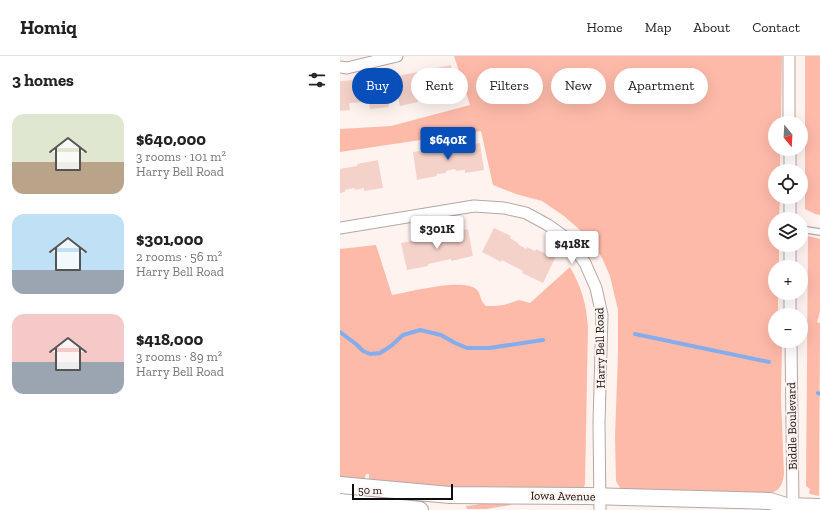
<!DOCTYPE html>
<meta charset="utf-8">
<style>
:root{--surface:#fff;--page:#f2f2f2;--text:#222;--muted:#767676;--line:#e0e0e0;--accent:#084fb9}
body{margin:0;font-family:"Zilla Slab",serif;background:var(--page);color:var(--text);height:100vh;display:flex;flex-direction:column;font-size:15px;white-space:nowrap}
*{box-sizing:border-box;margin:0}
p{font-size:13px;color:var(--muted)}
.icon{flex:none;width:22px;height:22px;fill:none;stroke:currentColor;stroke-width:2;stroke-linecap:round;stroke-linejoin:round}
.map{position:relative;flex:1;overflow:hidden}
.panel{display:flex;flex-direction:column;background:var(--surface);width:340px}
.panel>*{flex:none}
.top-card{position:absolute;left:12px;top:12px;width:380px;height:36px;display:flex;gap:8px}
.needle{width:26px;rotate:162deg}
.fabs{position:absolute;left:428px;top:60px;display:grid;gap:8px}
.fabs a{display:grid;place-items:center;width:40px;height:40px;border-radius:50%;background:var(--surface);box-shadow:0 4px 16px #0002;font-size:20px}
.scale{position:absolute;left:12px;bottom:10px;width:101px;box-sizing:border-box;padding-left:4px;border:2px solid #110d0c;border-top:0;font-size:11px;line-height:14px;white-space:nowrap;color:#110d0c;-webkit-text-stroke:3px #fff3f0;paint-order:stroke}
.price{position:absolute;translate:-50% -34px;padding:0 9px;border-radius:4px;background:#fff;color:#222;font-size:13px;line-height:26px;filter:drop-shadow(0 1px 2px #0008)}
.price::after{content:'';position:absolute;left:50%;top:24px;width:12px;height:9px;margin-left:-6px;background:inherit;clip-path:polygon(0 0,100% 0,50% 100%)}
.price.selected{background:var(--accent);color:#fff}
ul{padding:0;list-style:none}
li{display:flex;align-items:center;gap:12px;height:100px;padding:0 12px}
li span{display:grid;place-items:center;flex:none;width:112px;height:80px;border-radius:12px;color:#555}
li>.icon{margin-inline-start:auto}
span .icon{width:48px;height:48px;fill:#fffc;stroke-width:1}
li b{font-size:17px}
h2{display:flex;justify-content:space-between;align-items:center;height:48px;padding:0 12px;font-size:17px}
.chip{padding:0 14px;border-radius:18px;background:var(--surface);box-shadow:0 4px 16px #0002;font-size:14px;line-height:36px}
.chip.selected{background:var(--accent);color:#fff}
header{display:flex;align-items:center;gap:24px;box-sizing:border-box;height:56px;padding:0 20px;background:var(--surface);border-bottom:1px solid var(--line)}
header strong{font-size:19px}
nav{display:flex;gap:22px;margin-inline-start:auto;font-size:14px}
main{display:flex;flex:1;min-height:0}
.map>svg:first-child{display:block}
.green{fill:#febaa9}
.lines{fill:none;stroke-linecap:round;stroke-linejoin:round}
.stream{stroke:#85aded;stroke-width:4}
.building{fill:#f5d2c9}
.lane-casing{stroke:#b2a8a5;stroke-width:8}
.street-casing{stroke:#b2a8a5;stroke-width:13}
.secondary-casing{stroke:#b2a8a5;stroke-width:18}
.lane{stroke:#fff;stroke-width:5.5}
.street{stroke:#fff;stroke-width:11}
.secondary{stroke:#fff;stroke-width:16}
.labels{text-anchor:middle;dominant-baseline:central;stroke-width:4;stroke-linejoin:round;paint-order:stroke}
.street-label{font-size:12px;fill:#110d0c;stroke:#fff3f0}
</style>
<header>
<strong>Homiq</strong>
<nav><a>Home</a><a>Map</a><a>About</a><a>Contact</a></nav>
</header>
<main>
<section class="panel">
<h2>3 homes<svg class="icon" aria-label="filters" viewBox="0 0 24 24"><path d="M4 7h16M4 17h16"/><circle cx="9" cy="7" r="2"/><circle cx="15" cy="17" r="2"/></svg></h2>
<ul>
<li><span style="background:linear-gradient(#dfe7d0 60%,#b9a48a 0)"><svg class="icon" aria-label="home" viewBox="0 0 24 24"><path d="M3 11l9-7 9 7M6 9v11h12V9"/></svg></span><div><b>$640,000</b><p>3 rooms · 101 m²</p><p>Harry Bell Road</p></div></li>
<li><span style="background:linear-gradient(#bfe0f5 70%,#9aa5b1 0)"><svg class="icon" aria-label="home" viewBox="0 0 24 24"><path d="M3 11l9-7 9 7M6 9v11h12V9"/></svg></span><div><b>$301,000</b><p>2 rooms · 56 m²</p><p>Harry Bell Road</p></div></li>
<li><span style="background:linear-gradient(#f6c9c9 60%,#9aa5b1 0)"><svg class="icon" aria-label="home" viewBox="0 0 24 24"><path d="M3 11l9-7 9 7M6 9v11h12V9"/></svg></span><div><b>$418,000</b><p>3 rooms · 89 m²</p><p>Harry Bell Road</p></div></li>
</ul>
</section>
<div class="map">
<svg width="480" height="454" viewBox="0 0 480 454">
<rect width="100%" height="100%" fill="#fff3f0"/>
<path class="green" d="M 114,0 L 442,0 L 441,67 L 435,67 L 435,93 L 440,93 L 440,115 L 435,115 L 435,141 L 440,141 L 439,163 L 435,163 L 435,189 L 439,189 L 439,211 L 435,211 L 435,237 L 438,237 L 438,259 L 435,259 L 435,285 L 442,285 L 441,343 L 444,418 C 442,433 437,436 423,440 L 287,435 L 280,432 L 276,425 L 275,381 L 278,297 L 278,254 L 270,220 L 262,202 L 251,184 L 224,160 L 202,145 L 176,138 L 153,129 L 141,75 L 0,96 L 0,73 L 51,70 L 130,49 Z
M 465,0 L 480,0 L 480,159 L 475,158 L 465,153 Z
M 468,180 L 480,183 L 480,256 L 477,266 L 480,267 L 479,440 L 470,438 L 469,437 L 470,433 L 466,430 Z
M 36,189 L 52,239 C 71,236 121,222 136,233 C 140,236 140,241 142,245 C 143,247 144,248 146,250 L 155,250 L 164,249 L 179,244 L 190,247 L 230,211 C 242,233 246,246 248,271 L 245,427 L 244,432 L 178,437 L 29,426 L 29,418 L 26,418 L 24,425 L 0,423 L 0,193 Z
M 149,446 L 171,447 L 171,449 L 146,453 L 127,453 L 126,450 L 135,449 Z"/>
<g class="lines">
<path class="stream" d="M 0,276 L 16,288 L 23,295 L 30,298 L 40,297 L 51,290 L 63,279 L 80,274 L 101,279 L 115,287 L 127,292 L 149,292 L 203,284
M 295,278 L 429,306
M 478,337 L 480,338"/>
</g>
<path class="building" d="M 111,9 L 117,38 L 98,42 L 96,35 L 77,39 L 78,46 L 60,50 L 53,21 Z
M 47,22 L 49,51 L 30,53 L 29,46 L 9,47 L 10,54 L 0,55 L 0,25 Z
M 140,87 L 144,114 L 125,117 L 125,114 L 116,115 L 115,113 L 106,115 L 106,117 L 97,118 L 97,120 L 77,124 L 73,96 L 95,93 L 96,95 L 119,91 L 119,90 Z
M 38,104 L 43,132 L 24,135 L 24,132 L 15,134 L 14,132 L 5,134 L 5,136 L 0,137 L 0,113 L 17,110 L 17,108 Z
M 154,172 L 171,180 L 170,182 L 178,187 L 178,188 L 186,193 L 187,191 L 195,195 L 196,193 L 215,202 L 203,227 L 182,217 L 183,215 L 162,204 L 161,206 L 142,196 Z
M 128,173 L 133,200 L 111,205 L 111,203 L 88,208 L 88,210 L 67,214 L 61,187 L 80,183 L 80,186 L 89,184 L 90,186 L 100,184 L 99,182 L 108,180 L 107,178 Z"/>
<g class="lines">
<defs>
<path id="lane" d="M 461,173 L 480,176"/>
<path id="street" d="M 449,0 L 449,67
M 0,11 L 7,12 L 57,0
M 450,93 L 450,115
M 450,141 L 450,163
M 0,172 L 134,150 L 164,152 L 186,157 L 208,169 L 229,184 L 245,207 L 256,232 L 262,259 L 259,367 L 260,454
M 450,189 L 450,211
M 450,237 L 450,259
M 451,285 L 453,450"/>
<path id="secondary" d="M 0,429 L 110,439 L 247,440 L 430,445 L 446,450 L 480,451
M 0,446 L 80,454"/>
</defs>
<use href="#lane" class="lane-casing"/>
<use href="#street" class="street-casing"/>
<use href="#secondary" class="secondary-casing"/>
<use href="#lane" class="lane"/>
<use href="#street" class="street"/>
<use href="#secondary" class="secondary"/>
</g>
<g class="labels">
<g class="street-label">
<text transform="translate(260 292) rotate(-91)">Harry Bell Road</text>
<text transform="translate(452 370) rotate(-91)">Biddle Boulevard</text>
<text transform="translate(223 440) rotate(1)">Iowa Avenue</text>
</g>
</g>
</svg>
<div class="fabs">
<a><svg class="needle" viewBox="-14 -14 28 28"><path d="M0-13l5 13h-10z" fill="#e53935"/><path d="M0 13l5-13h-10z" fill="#767676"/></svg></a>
<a><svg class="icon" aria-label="locate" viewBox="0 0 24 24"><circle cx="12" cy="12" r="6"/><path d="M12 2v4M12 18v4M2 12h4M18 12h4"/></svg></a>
<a><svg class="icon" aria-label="layers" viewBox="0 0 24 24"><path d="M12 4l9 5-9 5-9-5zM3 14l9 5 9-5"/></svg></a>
<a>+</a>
<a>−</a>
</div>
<div class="scale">50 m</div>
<b class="price selected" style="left:108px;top:105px">$640K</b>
<b class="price" style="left:97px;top:194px">$301K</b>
<b class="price" style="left:232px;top:209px">$418K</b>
<div class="top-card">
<a class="chip selected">Buy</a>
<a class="chip">Rent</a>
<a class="chip">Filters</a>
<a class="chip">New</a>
<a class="chip">Apartment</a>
</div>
</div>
</main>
